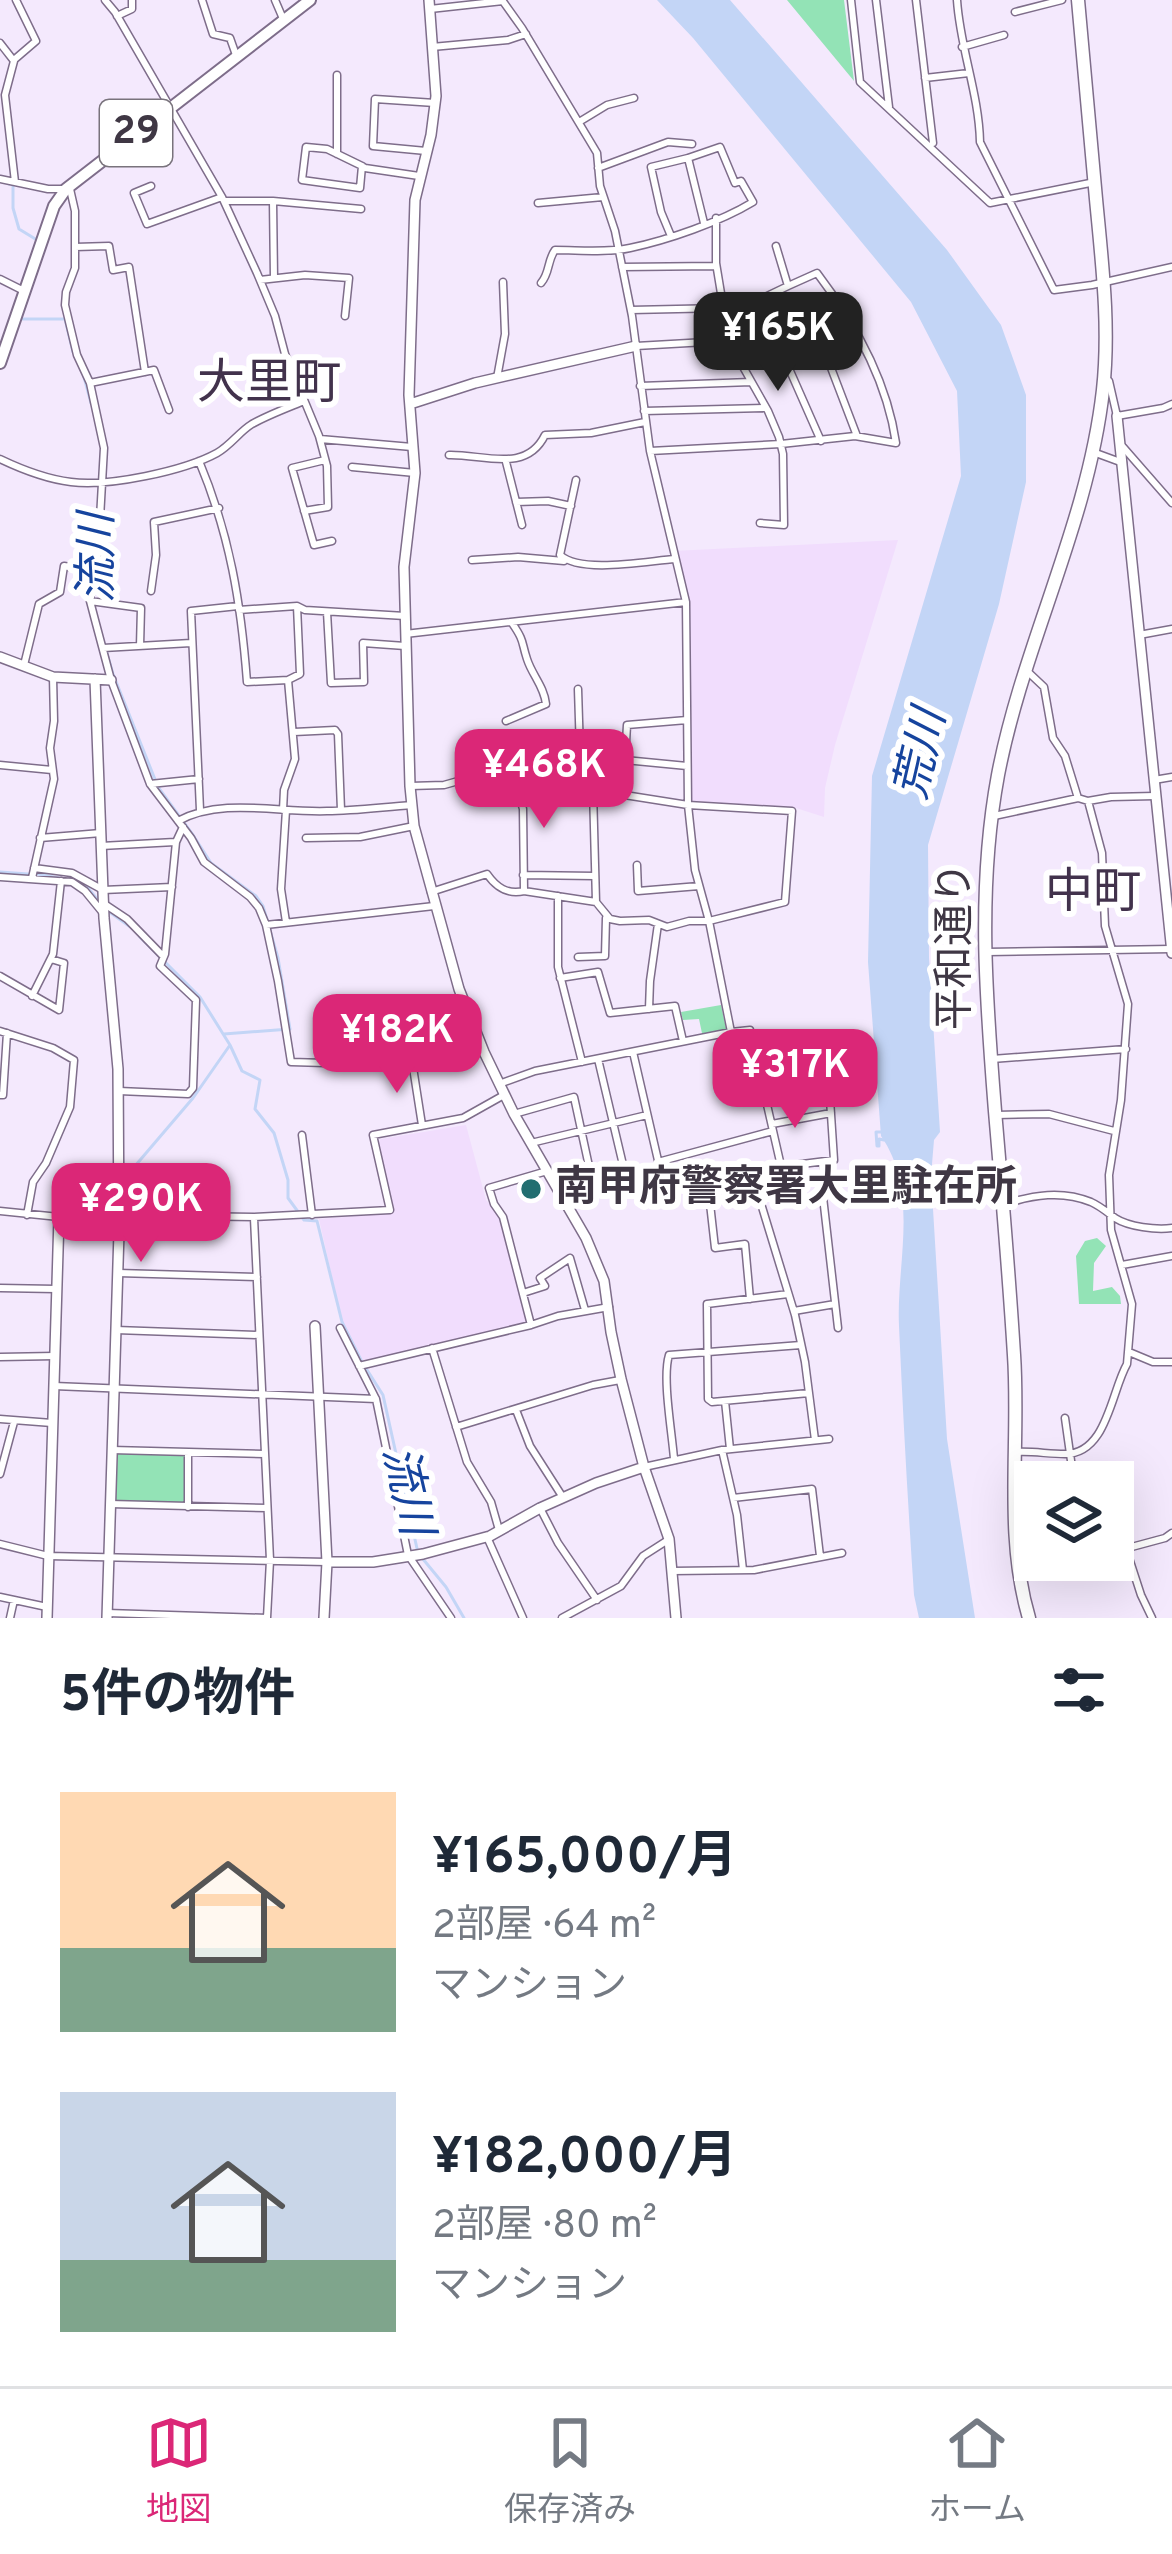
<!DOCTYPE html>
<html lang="ja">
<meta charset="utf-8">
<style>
:root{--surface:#fff;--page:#f6f6f7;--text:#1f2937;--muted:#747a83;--line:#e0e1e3;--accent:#db2777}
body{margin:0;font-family:Overpass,"Noto Sans JP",sans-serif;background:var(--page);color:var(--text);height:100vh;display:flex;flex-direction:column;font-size:45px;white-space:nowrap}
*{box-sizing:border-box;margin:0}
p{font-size:39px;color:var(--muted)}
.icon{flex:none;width:66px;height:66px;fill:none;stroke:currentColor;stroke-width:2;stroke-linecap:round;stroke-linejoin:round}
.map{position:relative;height:1618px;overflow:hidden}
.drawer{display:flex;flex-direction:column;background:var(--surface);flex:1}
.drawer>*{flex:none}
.buttons{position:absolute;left:1014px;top:1461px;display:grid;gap:24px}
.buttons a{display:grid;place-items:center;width:120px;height:120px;border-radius:0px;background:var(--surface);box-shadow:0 12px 48px #0002;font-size:60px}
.price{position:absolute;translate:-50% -102px;padding:0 27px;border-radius:24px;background:var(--accent);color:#fff;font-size:39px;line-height:78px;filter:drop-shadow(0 3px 6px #0008)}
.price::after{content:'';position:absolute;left:50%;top:72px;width:36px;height:27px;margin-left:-18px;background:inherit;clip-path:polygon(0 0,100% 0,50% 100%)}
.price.active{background:#222;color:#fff}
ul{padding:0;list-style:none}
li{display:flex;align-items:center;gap:36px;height:300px;padding:0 60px}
li span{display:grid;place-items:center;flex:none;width:336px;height:240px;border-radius:0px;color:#555}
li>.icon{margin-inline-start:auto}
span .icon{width:144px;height:144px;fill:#fffc;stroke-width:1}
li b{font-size:51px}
h2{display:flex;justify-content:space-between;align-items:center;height:144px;padding:0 60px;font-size:51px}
.tabs{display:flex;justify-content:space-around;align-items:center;height:168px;border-top:3px solid var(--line);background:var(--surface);font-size:33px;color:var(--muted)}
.tabs a{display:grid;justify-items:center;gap:6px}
.tabs .active{color:var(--accent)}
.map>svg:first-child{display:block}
.built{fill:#f1ddfd}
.green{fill:#93e3b6}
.water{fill:#c3d5f6}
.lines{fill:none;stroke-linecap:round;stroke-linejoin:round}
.stream{stroke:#c3d5f6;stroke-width:3}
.street-casing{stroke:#7e6d8a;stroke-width:9}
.secondary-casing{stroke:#7e6d8a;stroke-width:12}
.primary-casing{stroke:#7e6d8a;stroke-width:14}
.highway-casing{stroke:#7e6d8a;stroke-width:15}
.street{stroke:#fff;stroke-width:6}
.secondary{stroke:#fff;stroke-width:9}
.primary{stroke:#fff;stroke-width:10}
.highway{stroke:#fff;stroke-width:12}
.poi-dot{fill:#226e70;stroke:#fff;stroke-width:4.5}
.labels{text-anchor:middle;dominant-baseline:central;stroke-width:12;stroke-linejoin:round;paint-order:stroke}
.shield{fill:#fff;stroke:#79737c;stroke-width:3}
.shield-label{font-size:39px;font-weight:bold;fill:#3f3744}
.street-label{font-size:42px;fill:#3f3744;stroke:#fff}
.poi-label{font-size:42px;font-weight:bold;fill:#3f3744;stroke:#fff;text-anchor:start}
.water-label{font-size:45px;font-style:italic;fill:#16449e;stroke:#fff}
.quarter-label{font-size:48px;fill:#42324c;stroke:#fff}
</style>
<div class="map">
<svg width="1172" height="1618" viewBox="0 0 1172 1618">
<rect width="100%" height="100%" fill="#f4e9fd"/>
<path class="built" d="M 898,540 L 835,745 L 825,788 L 824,817 L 796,808 L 688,805 L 686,602 L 673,551 Z
M 466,1125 L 486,1200 L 498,1213 L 527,1322 L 365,1364 L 342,1322 L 319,1219 L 394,1213 L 378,1142 L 381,1139 Z"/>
<path class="green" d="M 787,0 L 844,0 L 854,81 Z
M 721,1005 L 727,1033 L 703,1038 L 699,1019 L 683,1020 L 681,1012 Z
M 1097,1238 L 1106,1246 L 1094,1263 L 1093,1291 L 1112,1287 L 1120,1296 L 1121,1304 L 1079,1304 L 1076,1256 L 1085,1241 Z
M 112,1450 L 188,1452 L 188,1507 L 110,1504 Z"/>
<path class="water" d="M 657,0 L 730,0 L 947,250 L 1001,325 L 1026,395 L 1026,482 L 999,604 L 928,845 L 929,958 L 940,1132 L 934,1140 L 931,1176 L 947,1439 L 975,1618 L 919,1618 L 914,1595 C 908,1506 903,1416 899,1326 C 896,1264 920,1192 881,1136 L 868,962 L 872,776 L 961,476 L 957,391 L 911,302 L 693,38 Z"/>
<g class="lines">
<path class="stream" d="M 9,184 L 13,184 L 13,208 L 19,229 L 37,240 L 26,272
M 19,319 L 65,319 L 73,352
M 84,377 L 91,403
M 1158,491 L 1172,506
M 93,598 L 99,495
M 102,637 L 113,674 L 158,787 L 193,835 L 211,863 L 256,896 L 263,906 L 278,958 L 290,1029 L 224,1034
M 0,872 L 28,874
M 38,874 L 84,883 L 101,904
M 108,911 L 129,926
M 230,1045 L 242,1071 L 260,1080 L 255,1109 L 274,1133 L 288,1180 L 288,1198 L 304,1220 L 317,1221 L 342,1322 L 362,1362 L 383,1395 L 418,1553 L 446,1587 L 464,1618
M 881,1132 L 876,1132 L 877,1146 L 879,1146 L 879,1139 L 884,1140
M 127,1181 L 135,1166 L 193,1098 L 230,1045 L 200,997 L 140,937"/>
<defs>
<path id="street" d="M 105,0 L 115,12 L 222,197 L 257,273 L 275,316 L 285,354 L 319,436 L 327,466 L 328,507 L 304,511
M 202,0 L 213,34 L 230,38 L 236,55
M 275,0 L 284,21
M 851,0 L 860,82 L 990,203 L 1095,182
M 876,0 L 889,107
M 916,0 L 933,143
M 957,0 C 960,48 979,94 980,142 L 1054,290 L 1092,285 L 1172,267
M 430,9 L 503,1
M 1015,12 L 1062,0
M 117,16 L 132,9 L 132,0
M 0,43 L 14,61 L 5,95 L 15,182
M 432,47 L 508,40 L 526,34
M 962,47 L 1004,35
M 15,59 L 36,41 L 16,0
M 337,75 L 337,154
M 925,78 L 969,73
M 579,122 L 607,105 L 634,98
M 426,151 L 373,146 L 375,99 L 435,103
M 362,166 L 360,188 L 302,180 L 306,147 L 327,149 L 362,166 L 365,168 L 419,176
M 598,168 L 668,142 L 692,144
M 0,179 L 48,189 L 66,189
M 151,186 L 134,193 L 147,224 L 222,197
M 224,201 L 273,201 L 361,209
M 273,201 L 274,278
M 538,203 L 603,197
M 716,218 L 716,263 L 729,342 L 768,411 L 779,437 L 783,454 L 784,525 L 760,523
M 671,236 L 661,212 L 651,167 L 688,158 L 704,223
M 75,247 L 109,246 L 113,270 L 129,267 L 145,372
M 622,267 L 715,266
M 0,279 L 24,291
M 260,280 L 305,275 L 349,278 L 345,316
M 541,283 C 550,273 547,261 555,250 C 579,250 607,253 630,248 C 668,240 720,222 753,202 L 741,181 L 735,183 L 720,147 L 688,158
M 631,310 L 723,308
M 724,310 L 765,297 L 788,286
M 800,315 L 828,360 L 857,436
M 764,330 L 787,364 L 821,441
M 636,346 L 741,340 L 837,300
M 497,378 L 505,334 L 503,282
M 1109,381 L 1117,416 L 1163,408 L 1172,404
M 90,383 L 154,370 L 169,410
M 640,386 L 751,382
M 644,411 L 766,408
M 320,439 L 412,447
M 1123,447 L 1172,503
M 650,451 L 781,444 L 855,436 L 896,443 C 887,381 855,323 817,273 L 788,286 L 776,246
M 1093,452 L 1123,463
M 449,455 C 483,454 526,474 545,435 L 591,433 L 645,422
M 0,459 C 23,470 46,479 71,482 C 108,487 184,471 217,453 C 231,445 239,432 252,424 C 268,415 287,408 304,401
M 325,460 L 292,468 L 314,545 L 332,541
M 199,461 C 230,535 241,603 247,682 L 288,680 L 300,674 L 297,606
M 506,462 L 522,525
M 352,467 L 415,473
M 576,480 L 560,555 C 581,574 647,561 675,559
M 516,502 L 548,501 L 571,506
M 472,560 L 518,557 L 564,561
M 93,570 L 90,601 L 95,620 L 111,680 L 150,784 L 191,838 L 204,862 L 250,897 L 259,908 L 266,925 L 278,981 L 291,1062 L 360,1064 L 412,1061 L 477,1033
M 151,591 L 156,555 L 154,522 L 219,508
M 90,601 L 141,608 L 140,646
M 239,610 L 297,606 L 305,610 L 405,616
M 327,612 L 331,683 L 364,682 L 363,643 L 405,646
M 405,634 L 686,602
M 1139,635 L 1172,629
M 103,648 L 191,643
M 24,665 L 39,604 L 60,592 L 64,566 L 97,571 L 104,448 L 90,383 L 77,355 L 65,305 L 66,292 L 75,268 L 75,211 L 70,189
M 1027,671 L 1044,687 L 1053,738 L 1065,756 L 1078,798
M 687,720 L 627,725 L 625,760 L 687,766
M 506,721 L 546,704 C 544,686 532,675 527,659 C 521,641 525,642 512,623
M 294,732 L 335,730 L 338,734 L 341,810
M 0,765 L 52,770
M 518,773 L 518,791 L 523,809 L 524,891
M 1154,780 L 1172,777
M 150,784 L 199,779
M 410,786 L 444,785 L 483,774 L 532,773 L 566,781 L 574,787 L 688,805 L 792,811 L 785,902 L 709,921 L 689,921 L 667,927 L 649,920 L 620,921 L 610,919 L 596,902 L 593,790
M 577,788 L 580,752 L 578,689
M 200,810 L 191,611 L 238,606
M 283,810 L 284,790 L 295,759 L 288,680
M 286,810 L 281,889 L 286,922
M 994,816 L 1078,798 L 1088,801 L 1111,797 L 1155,796
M 178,821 C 222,797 279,813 327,811 C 355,811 383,807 412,805
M 40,838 L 101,833
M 306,838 L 360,837 L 414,826
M 101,846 L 175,842
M 637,865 L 638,891 L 699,886
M 34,868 L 72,873 L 103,890 L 172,887
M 523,875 L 595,876
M 0,877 L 72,882 L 85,891 L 103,913
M 32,878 L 54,779 L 50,748 L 54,721 L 53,677
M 431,892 L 487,874 C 496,887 507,895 524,891 L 596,902
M 558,896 L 558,967 L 582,1062
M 103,903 L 127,919 L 163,956
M 266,925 L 434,906
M 987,952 L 1171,949
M 578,957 L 605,956 L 606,918
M 0,976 L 59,1010 L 64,963 L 51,959
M 560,978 L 598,972 L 610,1013 L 675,1006 L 683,1041
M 32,996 L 53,954 L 61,881
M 649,1009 L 650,981 L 658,924
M 0,1031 L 53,1048 L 74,1060 L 70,1107 L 46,1163 L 33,1182 L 27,1215
M 731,1032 L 750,1030 L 781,1166
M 633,1052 L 663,1182
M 598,1059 L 628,1186
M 992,1059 L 1126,1049
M 412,1061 L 422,1125
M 499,1084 L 535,1071 L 731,1032 L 709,921 L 695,870 L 688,805 L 686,602 L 650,451 L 632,316 L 615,231 L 600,186 L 597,153 L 522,28 L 502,0
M 119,1091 L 188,1094 L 193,1088 L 196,1000 L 160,966 L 165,954 L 176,842 L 183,827
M 0,1095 L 3,1095 L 7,1033
M 514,1114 L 574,1097 L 595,1194
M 996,1115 L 1049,1114 L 1114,1131
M 772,1124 L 831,1113
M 302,1135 L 312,1215
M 531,1143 L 647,1115
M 658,1162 L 773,1131
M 824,1162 L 823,1197 L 838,1328
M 751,1171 L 795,1315 L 805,1362 L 815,1440
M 707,1177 L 715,1248 L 745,1244 L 750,1299
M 563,1198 L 628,1186 L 834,1160 L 828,1069 L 762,1084
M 1005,1204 C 1033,1195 1062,1190 1091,1202 C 1100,1206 1107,1212 1115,1218 C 1129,1227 1156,1230 1172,1228
M 0,1211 L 59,1217 L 119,1215 L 254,1217 L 390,1210 L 373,1135 L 463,1118 L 504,1095
M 1122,1265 L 1172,1256
M 118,1273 L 257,1277
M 0,1288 L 56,1289
M 523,1293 L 545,1286 L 540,1278 L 570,1258 L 585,1310
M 788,1294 L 707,1304 L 708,1399 L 712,1402 L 809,1393
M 794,1311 L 835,1304
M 531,1325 L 503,1217 L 494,1204 L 489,1188 L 547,1171
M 340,1328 L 376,1399 L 408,1555 L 451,1618
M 116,1330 L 259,1335
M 432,1348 L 467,1462 L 491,1502 L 499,1530
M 1129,1352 L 1153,1362 L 1172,1362
M 0,1357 L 55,1356
M 359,1366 L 531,1325 L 558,1316 L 609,1307
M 54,1386 L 376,1399
M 725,1401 L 730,1449
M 516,1410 L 530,1446 L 562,1496
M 1065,1418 L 1074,1482
M 0,1419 L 52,1423
M 456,1427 L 593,1385 L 620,1380
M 112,1450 L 264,1454
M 722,1450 L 737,1515 L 743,1570
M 1016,1452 C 1033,1451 1048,1454 1065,1454 C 1107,1454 1111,1392 1127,1364 L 1132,1304 L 1111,1230 L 1109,1175 L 1121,1100 L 1128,1004 L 1105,926 L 1102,853 L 1088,801
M 674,1459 C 672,1432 662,1378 669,1355 L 801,1345
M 644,1467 L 722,1450 L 829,1439
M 0,1474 L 14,1422
M 733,1498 L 812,1489 L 820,1556
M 110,1504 L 267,1508
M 188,1507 L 188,1452
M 540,1508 L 558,1543 L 597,1600
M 1114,1512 L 1141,1595 L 1152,1618
M 487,1537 L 523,1618
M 1019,1540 L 1035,1542
M 0,1544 L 48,1556 L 327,1562
M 1113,1552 L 1165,1538 L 1172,1533
M 672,1571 L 754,1570 L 842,1553
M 0,1597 L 47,1607
M 107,1613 L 267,1618 L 270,1560 L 254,1218
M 10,1618 L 14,1600
M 562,1618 L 621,1586 L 643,1556 L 668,1540"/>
<path id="secondary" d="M 429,0 L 436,96 L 431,135 L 415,200 L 409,395 L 415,473 L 404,567 L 410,786 L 414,826 L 459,989 L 484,1052 L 514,1114 L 586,1238 L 604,1281 L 611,1332 L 621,1379 L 644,1467 L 669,1539 L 676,1618
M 410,404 L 475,383 L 636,346
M 1117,416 L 1172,953
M 0,657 L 53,677 L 111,680
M 95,679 L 104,918 L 118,1069 L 119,1232 L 107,1618
M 315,1326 L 327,1562 L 324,1618
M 327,1562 L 373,1562 L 423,1554 L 490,1536 L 540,1508 L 596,1483 L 644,1467
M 47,1618 L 59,1217"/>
<path id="primary" d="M 0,363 L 54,206 L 66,189 L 310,0"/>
<path id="highway" d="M 1029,1618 C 1004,1534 1020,1442 1014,1355 C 1009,1274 1002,1192 995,1111 C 986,998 977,888 998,775 C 1023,644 1088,524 1103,390 C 1110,326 1102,263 1096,199 C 1090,133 1084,66 1078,0"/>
</defs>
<use href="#street" class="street-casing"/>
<use href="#secondary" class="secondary-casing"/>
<use href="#primary" class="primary-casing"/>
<use href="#highway" class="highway-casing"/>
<use href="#street" class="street"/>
<use href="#secondary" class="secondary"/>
<use href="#primary" class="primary"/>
<use href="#highway" class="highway"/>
</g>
<circle class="poi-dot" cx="531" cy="1189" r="12"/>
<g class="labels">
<rect class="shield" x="100" y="100" width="72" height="66" rx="9"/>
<g class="shield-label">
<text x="136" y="133">29</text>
</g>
<g class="street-label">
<text transform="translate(957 946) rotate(-90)">平和通り</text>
</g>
<g class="poi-label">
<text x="555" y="1189">南甲府警察署大里駐在所</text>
</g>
<g class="water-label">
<text transform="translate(99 558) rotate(-90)">流川</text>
<text transform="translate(923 755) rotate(-77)">荒川</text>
<text transform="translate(405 1491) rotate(77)">流川</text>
</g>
<g class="quarter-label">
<text x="269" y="386">大里町</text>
<text x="1093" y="895">中町</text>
</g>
</g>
</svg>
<div class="buttons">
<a><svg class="icon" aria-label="layers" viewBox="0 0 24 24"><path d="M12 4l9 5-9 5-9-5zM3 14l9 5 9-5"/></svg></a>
</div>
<b class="price active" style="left:778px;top:394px">¥165K</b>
<b class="price" style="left:544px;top:831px">¥468K</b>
<b class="price" style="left:397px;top:1096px">¥182K</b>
<b class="price" style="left:795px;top:1131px">¥317K</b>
<b class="price" style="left:141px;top:1265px">¥290K</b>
</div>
<section class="drawer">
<h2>5件の物件<svg class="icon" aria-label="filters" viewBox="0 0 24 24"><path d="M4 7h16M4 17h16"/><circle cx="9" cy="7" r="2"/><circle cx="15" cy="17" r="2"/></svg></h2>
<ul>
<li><span style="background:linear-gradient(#ffd9b3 65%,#7fa58c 0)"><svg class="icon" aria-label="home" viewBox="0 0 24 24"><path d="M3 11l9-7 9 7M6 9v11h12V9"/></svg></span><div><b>¥165,000/月</b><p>2部屋 · 64 m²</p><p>マンション</p></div></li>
<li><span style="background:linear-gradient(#c9d6e8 70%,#7fa58c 0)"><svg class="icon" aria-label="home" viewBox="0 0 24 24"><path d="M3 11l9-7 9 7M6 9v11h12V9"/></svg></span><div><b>¥182,000/月</b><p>2部屋 · 80 m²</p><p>マンション</p></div></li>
</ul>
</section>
<nav class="tabs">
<a class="active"><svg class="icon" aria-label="map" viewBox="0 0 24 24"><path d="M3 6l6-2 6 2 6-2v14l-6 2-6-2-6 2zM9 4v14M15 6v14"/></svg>地図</a>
<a><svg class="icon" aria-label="saved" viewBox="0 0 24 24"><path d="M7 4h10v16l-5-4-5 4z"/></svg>保存済み</a>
<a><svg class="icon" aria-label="home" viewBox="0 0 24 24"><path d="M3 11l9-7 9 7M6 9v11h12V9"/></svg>ホーム</a>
</nav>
